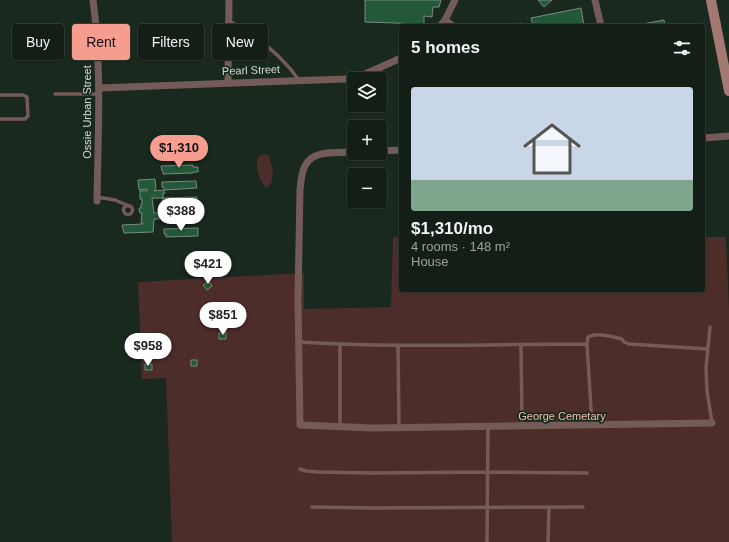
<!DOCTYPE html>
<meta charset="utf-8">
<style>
:root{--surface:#131f16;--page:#202c23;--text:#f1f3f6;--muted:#9da2a1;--line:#323d35;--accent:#f59d8f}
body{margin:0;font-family:Helvetica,sans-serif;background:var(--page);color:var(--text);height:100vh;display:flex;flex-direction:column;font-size:15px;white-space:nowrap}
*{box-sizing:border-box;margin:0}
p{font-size:13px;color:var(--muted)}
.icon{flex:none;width:22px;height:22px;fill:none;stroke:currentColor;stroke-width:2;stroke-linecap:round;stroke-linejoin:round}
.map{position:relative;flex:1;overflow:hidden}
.side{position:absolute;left:399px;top:24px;width:306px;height:268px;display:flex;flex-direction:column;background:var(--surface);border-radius:4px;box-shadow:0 1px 3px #0004,0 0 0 1px var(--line)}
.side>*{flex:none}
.banner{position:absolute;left:12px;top:24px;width:327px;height:36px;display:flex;gap:8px}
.fabs{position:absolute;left:347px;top:72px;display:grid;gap:8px}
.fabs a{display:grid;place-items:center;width:40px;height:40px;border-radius:4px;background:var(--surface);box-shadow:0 1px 3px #0004,0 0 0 1px var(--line);font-size:20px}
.price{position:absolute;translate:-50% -34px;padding:0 9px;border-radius:14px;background:#fff;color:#222;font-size:13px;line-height:26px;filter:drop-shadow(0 1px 2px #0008)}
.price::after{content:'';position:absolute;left:50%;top:24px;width:12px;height:9px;margin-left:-6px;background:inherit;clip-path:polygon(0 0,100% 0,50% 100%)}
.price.active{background:var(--accent);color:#111}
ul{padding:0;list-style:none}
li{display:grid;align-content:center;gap:8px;height:212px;padding:0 12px}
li+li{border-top:1px solid var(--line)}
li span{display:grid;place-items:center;height:124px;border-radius:4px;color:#555}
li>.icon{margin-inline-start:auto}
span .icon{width:72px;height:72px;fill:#fffc;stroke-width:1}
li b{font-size:17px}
h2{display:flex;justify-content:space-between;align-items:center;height:48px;padding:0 12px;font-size:17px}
.tag{padding:0 14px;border-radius:4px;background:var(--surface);box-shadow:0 1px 3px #0004,0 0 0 1px var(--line);font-size:14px;line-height:36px}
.tag.active{background:var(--accent);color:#111}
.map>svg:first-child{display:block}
.green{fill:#4d2d29}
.building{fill:#235938;stroke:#788b7e}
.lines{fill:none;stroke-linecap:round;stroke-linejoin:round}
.service{stroke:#755b57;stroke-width:3.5}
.minor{stroke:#755b57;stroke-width:7}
.secondary{stroke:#a37972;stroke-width:10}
.labels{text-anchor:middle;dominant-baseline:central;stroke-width:3.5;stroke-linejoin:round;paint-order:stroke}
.street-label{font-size:11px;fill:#d4ded7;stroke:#19291e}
.park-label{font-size:11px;fill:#f5bdb4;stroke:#19291e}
</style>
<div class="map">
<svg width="729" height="542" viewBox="0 0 729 542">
<rect width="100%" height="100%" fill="#19291e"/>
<path class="green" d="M 264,154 L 270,156 L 270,159 L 273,172 L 271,184 L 266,188 C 259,178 255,170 258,157 Z
M 393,237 L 401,237 L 401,290 L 703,290 L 703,237 L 726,237 L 729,309 L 729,542 L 172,542 L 166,378 L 142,379 L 138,282 L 304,273 L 304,309 L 391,307 Z"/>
<path class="building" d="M 365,0 L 441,0 L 439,7 L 433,7 L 432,17 L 424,16 L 424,24 L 365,22 Z
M 538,0 L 552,0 L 544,7 Z
M 581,8 L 584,26 L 533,26 L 531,18 Z
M 664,20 L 665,26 L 632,26 Z
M 521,23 L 522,26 L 504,26 Z
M 195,150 L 196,157 L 162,159 L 162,156 L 161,157 L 161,151 Z
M 193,165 L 193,167 L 198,167 L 198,172 L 193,172 L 193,173 L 163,174 L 163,171 L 162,171 L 161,166 L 163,166 Z
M 155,179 L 156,189 L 154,191 L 163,190 L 165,193 L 163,193 L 163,198 L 152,198 L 154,213 L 157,213 L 159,214 L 159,219 L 154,219 L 153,232 L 124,233 L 122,225 L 143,224 L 143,223 L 141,223 L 142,213 L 140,213 L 139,208 L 141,208 L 141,204 L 142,204 L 142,199 L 140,199 L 140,191 L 147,191 L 147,189 L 139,190 L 138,180 Z
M 196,181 L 197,188 L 164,190 L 164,187 L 162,187 L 162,182 Z
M 197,197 L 197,204 L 165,205 L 165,203 L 163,203 L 163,198 Z
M 198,212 L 197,220 L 165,221 L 165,218 L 163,218 L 163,214 Z
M 198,228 L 198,236 L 166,237 L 166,234 L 164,234 L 164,229 Z
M 209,281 L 212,286 L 207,290 L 203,285 Z
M 216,314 L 222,314 L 223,320 L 216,321 Z
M 226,332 L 226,339 L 219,339 L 219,333 Z
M 191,360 L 197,360 L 197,366 L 191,366 Z
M 145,364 L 152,364 L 152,370 L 145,370 Z"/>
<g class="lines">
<path class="service" d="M 229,21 C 256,35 281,55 299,80
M 55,94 L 98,94
M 0,95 L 23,95 L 27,97 L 28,116 L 25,119 L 0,119
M 97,197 L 115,200 L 129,206
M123.5 210a4.5 4.5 0 1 1 9 0a4.5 4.5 0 1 1-9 0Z
M 710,327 L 706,368 L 707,391 L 712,423
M 299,342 C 395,348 491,344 587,344 L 588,337 C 597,332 613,337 622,339 L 624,342 L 629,344 L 708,349
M 521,344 L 522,425
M 587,344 L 592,425
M 398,345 L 399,427
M 340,426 L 340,344
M 300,469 L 306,471 L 318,472 L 373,473 L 487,472 L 587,473
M 312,507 L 372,508 L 583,507
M 487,542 L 488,426
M 548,542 L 549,507"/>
<path class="minor" d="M 93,0 C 102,66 98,134 97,201
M 595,0 L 601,26
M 445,20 L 453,26
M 440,26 L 445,20 L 455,0
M 228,82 L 229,0
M 99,88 L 345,79 L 363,75 L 401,58
M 703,138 L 729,136
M 380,151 L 401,150
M 354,152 C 339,153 313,149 305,166 C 301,173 301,183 300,190 L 298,300 L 300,425 L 373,428 L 712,423"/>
<path class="secondary" d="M 711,0 L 729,91"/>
</g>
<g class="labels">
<g class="street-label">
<text transform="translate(251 70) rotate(-2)">Pearl Street</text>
<text transform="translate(87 112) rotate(-90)">Ossie Urban Street</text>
</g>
<g class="park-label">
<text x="562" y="416">George Cemetary</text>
</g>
</g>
</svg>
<div class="fabs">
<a><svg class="icon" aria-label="layers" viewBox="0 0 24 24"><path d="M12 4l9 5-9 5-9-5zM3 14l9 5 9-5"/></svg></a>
<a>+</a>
<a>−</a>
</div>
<b class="price active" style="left:179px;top:169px">$1,310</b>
<b class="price" style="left:181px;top:232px">$388</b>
<b class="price" style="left:208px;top:285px">$421</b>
<b class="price" style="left:223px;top:336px">$851</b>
<b class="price" style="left:148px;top:367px">$958</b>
<div class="banner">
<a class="tag">Buy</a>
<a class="tag active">Rent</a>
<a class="tag">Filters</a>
<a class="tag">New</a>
</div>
<section class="side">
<h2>5 homes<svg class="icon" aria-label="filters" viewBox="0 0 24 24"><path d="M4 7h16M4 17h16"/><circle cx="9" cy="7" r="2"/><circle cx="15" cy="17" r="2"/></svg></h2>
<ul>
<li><span style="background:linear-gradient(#c9d6e8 75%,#7fa58c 0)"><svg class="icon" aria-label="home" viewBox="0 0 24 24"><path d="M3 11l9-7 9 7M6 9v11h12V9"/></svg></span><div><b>$1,310/mo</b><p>4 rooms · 148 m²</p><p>House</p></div></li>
</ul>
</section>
</div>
